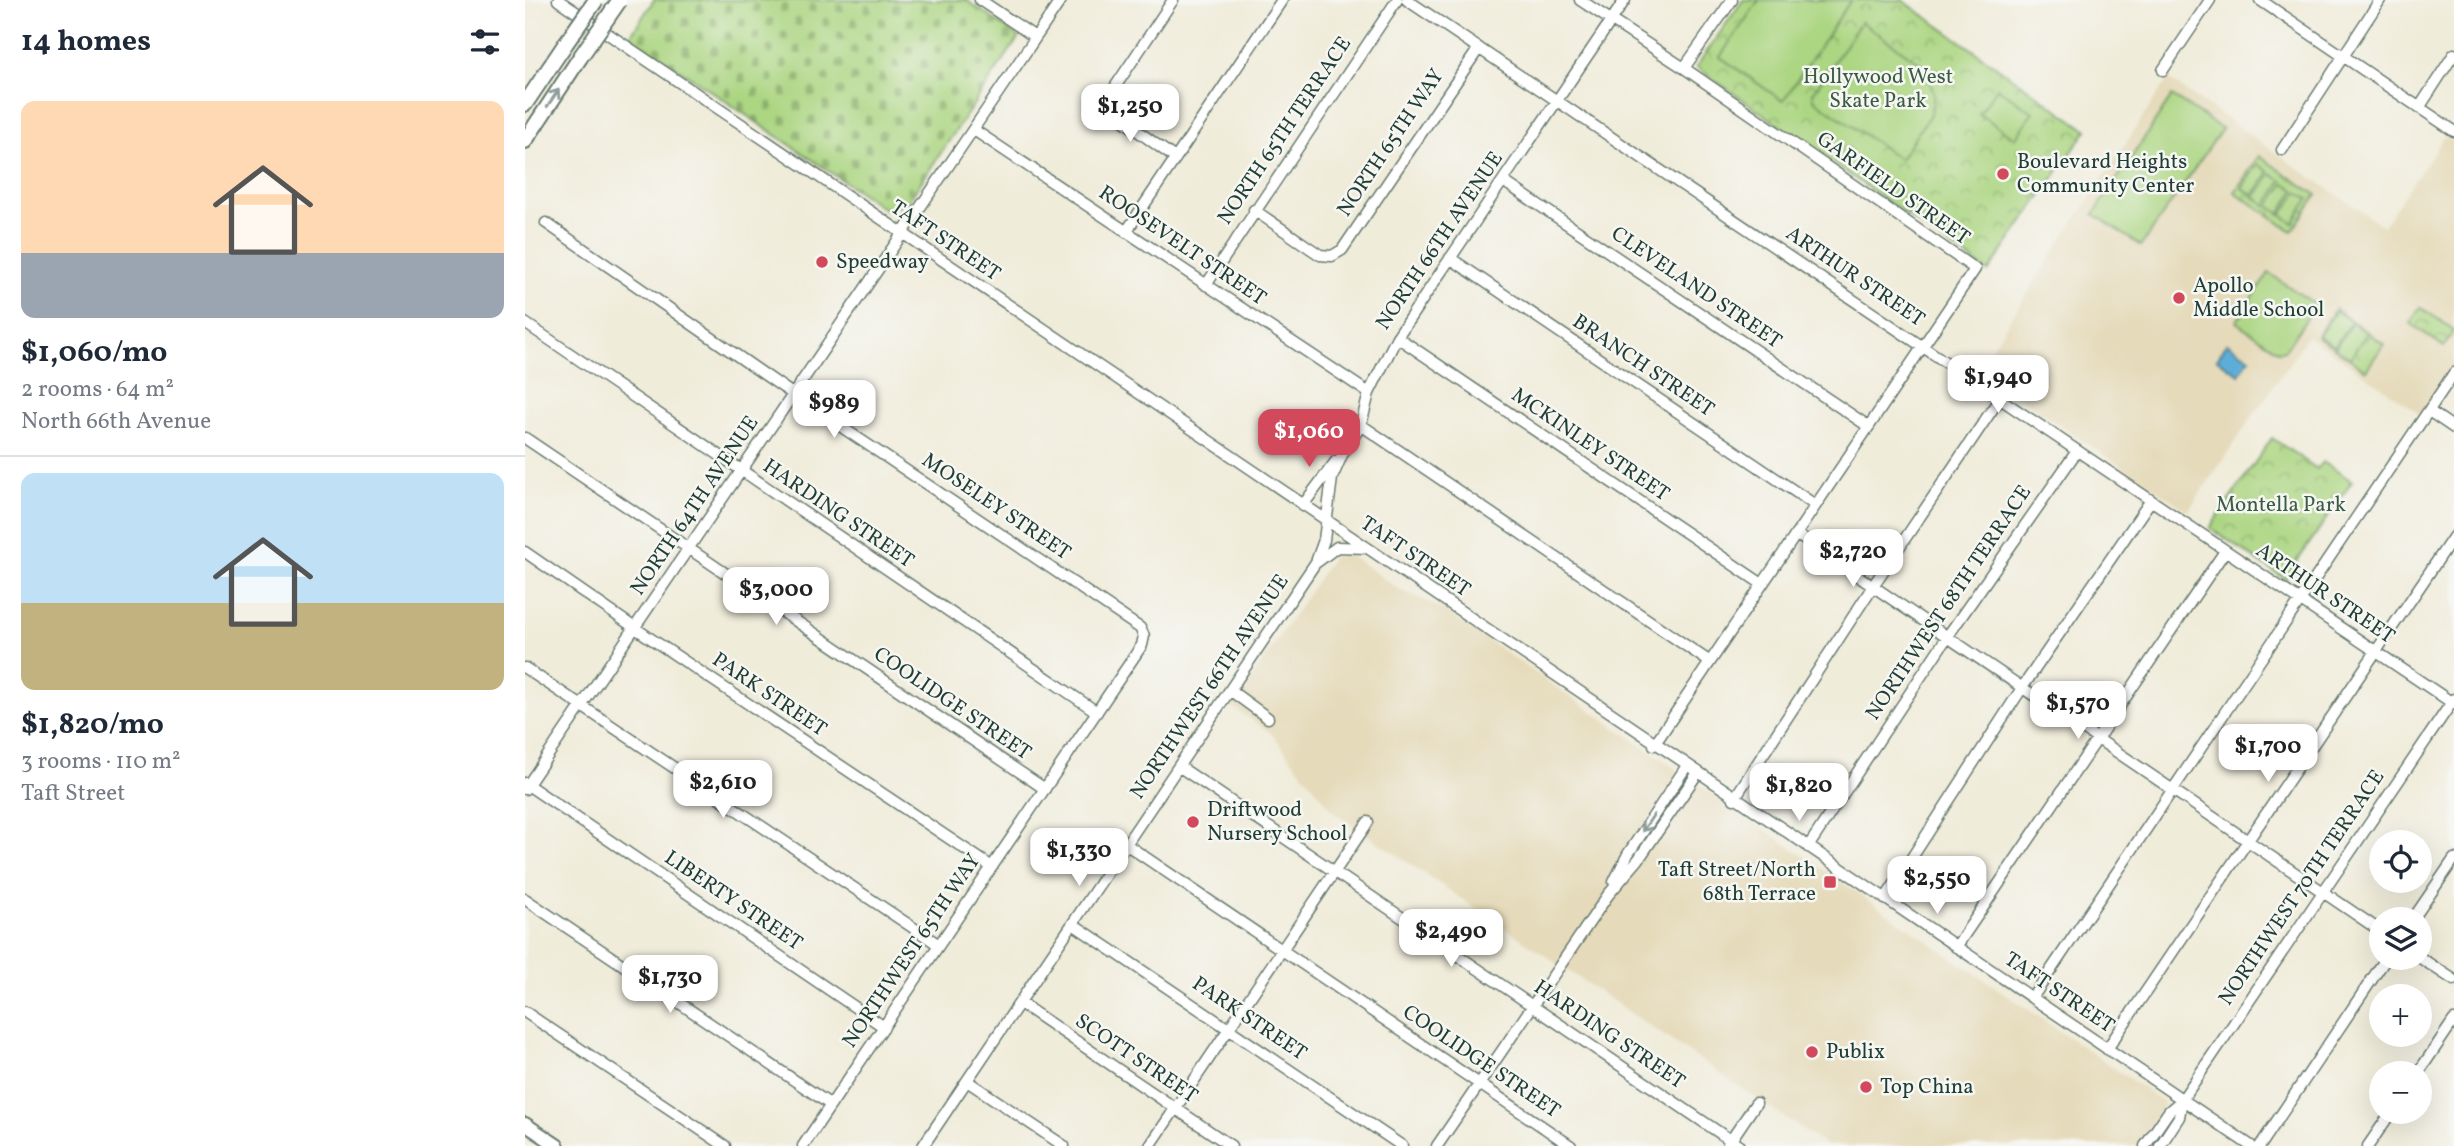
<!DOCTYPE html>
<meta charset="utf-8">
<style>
:root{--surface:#fff;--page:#f2f2f3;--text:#1f2937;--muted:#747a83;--line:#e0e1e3;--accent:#d1495b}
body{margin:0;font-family:Vollkorn,serif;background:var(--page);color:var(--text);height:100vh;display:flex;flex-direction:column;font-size:26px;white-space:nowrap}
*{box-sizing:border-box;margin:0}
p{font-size:23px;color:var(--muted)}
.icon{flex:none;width:38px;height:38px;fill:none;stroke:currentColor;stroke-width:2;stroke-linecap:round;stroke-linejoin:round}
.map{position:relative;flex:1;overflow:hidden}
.drawer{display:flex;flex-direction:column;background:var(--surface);width:525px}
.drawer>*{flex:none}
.controls{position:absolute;left:1844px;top:830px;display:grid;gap:14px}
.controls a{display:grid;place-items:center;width:63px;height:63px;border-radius:50%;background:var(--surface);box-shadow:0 7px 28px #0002;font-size:35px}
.price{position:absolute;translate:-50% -60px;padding:0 16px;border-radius:14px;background:#fff;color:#222;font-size:23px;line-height:46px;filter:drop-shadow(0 2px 4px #0008)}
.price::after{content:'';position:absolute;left:50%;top:42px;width:21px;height:16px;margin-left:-10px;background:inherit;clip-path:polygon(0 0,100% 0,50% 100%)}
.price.on{background:var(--accent);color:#fff}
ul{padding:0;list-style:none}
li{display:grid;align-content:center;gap:14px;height:371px;padding:0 21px}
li+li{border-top:2px solid var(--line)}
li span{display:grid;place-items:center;height:217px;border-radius:14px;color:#555}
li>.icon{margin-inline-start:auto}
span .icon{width:126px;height:126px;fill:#fffc;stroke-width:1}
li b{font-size:30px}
h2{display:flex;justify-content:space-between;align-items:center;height:84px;padding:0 21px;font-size:30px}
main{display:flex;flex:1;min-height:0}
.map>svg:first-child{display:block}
.built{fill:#e5daba}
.cemetery{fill:url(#cemetery-stones);stroke:#668a5b;stroke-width:2}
.park{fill:url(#park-crowns);stroke:#668a5b;stroke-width:2}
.pitch{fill:#acd682;stroke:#668a5b;stroke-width:2}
.water{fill:#5dadd8;stroke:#3e7586;stroke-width:2}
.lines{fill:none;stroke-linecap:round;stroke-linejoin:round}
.minor-casing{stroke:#687a6e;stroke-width:13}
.major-casing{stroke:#687a6e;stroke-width:16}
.highway-casing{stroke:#687a6e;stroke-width:18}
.minor{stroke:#fff;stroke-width:10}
.major{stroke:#fff;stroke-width:12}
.highway{stroke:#fff;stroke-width:14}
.highway-bridge-casing{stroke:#687a6e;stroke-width:18;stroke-linecap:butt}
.highway-bridge{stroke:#fff;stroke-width:14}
.oneway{stroke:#8f9e9a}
.poi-dot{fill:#d1495b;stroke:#f6f6f2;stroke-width:2.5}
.labels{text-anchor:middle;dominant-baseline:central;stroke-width:5;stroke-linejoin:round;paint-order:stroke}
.park-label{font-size:21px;fill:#3b5c44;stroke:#f6f6f2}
.street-label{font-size:21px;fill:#1f3d34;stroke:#f6f6f2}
.poi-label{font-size:21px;fill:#1f3d34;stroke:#f6f6f2;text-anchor:start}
</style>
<main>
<section class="drawer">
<h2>14 homes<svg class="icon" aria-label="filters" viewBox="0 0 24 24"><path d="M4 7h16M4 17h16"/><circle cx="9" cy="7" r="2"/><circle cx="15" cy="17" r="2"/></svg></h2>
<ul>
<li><span style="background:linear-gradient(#ffd9b3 70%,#9aa5b1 0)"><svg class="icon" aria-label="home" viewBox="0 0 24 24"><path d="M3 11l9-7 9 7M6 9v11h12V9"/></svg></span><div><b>$1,060/mo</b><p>2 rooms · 64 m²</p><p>North 66th Avenue</p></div></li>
<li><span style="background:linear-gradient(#bfe0f5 60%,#c2b280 0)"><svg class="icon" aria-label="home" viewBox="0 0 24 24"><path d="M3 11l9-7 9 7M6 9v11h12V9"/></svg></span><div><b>$1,820/mo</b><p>3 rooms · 110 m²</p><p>Taft Street</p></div></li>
</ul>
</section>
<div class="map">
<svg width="1929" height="1146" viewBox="0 0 1929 1146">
<defs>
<pattern id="cemetery-stones" width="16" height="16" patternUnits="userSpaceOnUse" patternTransform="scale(1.75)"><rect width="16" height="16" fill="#acd682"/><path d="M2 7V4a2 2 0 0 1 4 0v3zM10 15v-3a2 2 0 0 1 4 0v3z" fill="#8baf6b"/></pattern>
<pattern id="park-crowns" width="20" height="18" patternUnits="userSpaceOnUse" patternTransform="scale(1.75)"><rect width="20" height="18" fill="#acd682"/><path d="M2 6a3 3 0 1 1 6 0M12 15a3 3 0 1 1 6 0" fill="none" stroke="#8baf6b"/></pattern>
</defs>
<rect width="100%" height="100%" fill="#f6f6f2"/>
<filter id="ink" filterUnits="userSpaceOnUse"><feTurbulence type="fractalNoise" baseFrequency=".0143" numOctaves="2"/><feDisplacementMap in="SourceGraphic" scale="14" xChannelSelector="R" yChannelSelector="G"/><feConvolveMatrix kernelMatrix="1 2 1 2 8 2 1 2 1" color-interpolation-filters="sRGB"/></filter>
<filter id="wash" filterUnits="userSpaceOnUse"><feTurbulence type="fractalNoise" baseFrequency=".00686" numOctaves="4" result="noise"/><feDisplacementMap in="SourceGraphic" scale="28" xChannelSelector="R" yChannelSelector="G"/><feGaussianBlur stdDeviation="1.57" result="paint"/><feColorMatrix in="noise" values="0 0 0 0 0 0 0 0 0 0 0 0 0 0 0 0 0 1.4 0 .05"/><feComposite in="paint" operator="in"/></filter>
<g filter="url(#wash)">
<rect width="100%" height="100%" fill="#f0ecda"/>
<path class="built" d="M 1643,79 L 1858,226 L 1920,136 L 1929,143 L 1929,373 L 1899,416 L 1783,336 L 1663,511 L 1452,370 Z
M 823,554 L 875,590 L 914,607 L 1640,1103 L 1612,1146 L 1302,1146 L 810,813 L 745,732 L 707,707 L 808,557 Z"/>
<path class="cemetery" d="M 129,0 L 441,0 L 494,37 L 382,203 L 361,210 L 105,36 Z"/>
<path class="park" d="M 1218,0 L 1377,0 L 1562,130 L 1463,272 L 1171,67 Z
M 1734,156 L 1792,195 L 1767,231 L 1710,192 Z
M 1895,307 L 1929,330 L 1919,347 L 1885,323 Z
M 1810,309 L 1859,344 L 1841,370 L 1792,336 Z
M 1747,438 L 1792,469 L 1798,462 L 1827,481 L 1760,579 L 1685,528 Z"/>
<path class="pitch" d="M 1234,0 L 1326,0 L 1258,101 L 1195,57 Z
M 1336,22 L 1398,65 L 1409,93 L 1406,113 L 1375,159 L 1289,100 L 1288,93 Z
M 1472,88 L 1508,112 L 1490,138 L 1454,114 Z
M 1647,96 L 1697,129 L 1616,246 L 1569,214 Z
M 1733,164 L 1744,172 L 1728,195 L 1717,188 Z
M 1746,174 L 1757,181 L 1741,205 L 1730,197 Z
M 1760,183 L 1770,190 L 1755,214 L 1744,206 Z
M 1773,192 L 1784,199 L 1768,223 L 1757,215 Z
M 1744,273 L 1791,305 L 1760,350 L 1754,351 L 1711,322 Z
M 1811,311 L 1826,322 L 1809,346 L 1794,336 Z
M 1827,323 L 1842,333 L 1825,358 L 1810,348 Z"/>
<path class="water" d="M 1702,343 L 1725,358 L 1714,374 L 1692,359 Z"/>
</g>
<g filter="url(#ink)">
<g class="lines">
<defs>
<path id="minor" d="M 33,0 C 596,384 1161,765 1726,1146
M 455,0 L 510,37
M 648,0 L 584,96 L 584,107 L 589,114 L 650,158
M 882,0 L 1929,704
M 1055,0 L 1159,68 L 1450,269 L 1129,745
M 1735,0 L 1929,131
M 1159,68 L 1207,0
M 1638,70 L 1685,0
M 1894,108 L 1929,54
M 449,130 L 844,393
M 1757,150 L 1855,0
M 978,181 L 1343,426
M 729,210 L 795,255 L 807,256 L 817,250 L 954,48
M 21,223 L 269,395 L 615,628 L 619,636 L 617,645 L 278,1146
M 601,232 L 757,0
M 925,258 L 1290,505
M 681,285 L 872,0
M 0,323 L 572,712
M 872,337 L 1237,584
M 1904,411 L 1929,428
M 836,425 L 1185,662
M 0,438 L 520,789
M 778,505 L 811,461
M 1271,534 L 1857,932
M 0,552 L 110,628 L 467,867
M 792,562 L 812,547 L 842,548
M 0,668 L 414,945
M 706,691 L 743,718
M 655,767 L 1214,1146
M 0,783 L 359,1027
M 0,789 L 536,0
M 1209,799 L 1348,586 L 1475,398
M 602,845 L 1046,1146
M 1283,847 L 1422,637 L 1552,451
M 1089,882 L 1103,854 L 1161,767
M 0,899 L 306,1105
M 1360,899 L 1497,688 L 1626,500
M 1888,919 L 1929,859
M 548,924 L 877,1146
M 1431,947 L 1700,551
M 1894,957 L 1929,980
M 1507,998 L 1929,373
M 495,1003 L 706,1146
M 0,1012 L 200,1146
M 1582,1049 L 1929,536
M 1893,1073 L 1929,1020
M 442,1081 L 539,1146
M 398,1146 L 791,562 L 799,540 L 807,478 L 817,455 L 836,425 L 844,393 L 872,337 L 1100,0
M 625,1146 L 843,822
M 912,1146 L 1083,895 L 1113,860 L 1172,774
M 1202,1146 L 1231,1103
M 1620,1146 L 1644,1111 L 1657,1100 L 1929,699
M 1635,1146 L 1654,1117 L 1657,1100
M 1735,1146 L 1862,957
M 1843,1146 L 1867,1111"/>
<path id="major" d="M 0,1124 L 33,1146"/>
<path id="highway" d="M 0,104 L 41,43
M 0,141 L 56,56"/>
</defs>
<use href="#minor" class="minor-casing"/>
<use href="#major" class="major-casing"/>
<use href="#highway" class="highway-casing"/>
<use href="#minor" class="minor"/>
<use href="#major" class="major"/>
<use href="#highway" class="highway"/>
<defs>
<path id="highway-bridge" d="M 41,43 L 71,0
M 56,56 L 94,1"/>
</defs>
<use href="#highway-bridge" class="highway-bridge-casing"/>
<use href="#highway-bridge" class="highway-bridge"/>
</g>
<defs><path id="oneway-shaft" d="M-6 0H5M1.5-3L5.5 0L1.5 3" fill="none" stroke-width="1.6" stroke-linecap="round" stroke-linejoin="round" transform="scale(1.75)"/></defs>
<g class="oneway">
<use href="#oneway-shaft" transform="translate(28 98) rotate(-56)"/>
<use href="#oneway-shaft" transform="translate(1123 823) rotate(124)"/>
</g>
</g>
<g class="poi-dot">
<circle cx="1478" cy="174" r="7"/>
<circle cx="297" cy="262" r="7"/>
<circle cx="1654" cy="298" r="7"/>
<circle cx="668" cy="822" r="7"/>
<rect x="1298" y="875" width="14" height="14" rx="3.5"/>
<circle cx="1287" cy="1052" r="7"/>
<circle cx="1341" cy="1087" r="7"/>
</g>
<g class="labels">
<g class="park-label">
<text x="1353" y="77">Hollywood West<tspan x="1353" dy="24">Skate Park</tspan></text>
<text x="1756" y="505">Montella Park</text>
</g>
<g class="street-label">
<text transform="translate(760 131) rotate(-56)">NORTH 65TH TERRACE</text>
<text transform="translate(866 143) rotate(-56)">NORTH 65TH WAY</text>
<text transform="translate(1368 189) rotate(35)">GARFIELD STREET</text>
<text transform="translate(420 241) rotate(34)">TAFT STREET</text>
<text transform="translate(915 241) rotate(-56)">NORTH 66TH AVENUE</text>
<text transform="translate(657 246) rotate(34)">ROOSEVELT STREET</text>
<text transform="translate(1330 277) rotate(34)">ARTHUR STREET</text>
<text transform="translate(1171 288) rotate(34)">CLEVELAND STREET</text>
<text transform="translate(1118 366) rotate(34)">BRANCH STREET</text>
<text transform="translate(1065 445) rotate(34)">MCKINLEY STREET</text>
<text transform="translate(170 506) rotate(-56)">NORTH 64TH AVENUE</text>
<text transform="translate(471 507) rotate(34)">MOSELEY STREET</text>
<text transform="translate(313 514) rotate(34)">HARDING STREET</text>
<text transform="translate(890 557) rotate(34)">TAFT STREET</text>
<text transform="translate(1800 594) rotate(34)">ARTHUR STREET</text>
<text transform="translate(1424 603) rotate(-56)">NORTHWEST 68TH TERRACE</text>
<text transform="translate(685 687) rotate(-56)">NORTHWEST 66TH AVENUE</text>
<text transform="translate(244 695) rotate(34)">PARK STREET</text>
<text transform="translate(427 704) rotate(34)">COOLIDGE STREET</text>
<text transform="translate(1777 888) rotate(-56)">NORTHWEST 70TH TERRACE</text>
<text transform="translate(208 901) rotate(34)">LIBERTY STREET</text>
<text transform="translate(387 951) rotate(-56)">NORTHWEST 65TH WAY</text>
<text transform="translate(1534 993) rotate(34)">TAFT STREET</text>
<text transform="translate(724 1019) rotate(34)">PARK STREET</text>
<text transform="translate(1084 1035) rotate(34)">HARDING STREET</text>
<text transform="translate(611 1059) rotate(34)">SCOTT STREET</text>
<text transform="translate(956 1062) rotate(34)">COOLIDGE STREET</text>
</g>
<g class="poi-label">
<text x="1492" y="162">Boulevard Heights<tspan x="1492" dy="24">Community Center</tspan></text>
<text x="311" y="262">Speedway</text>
<text x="1668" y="286">Apollo<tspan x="1668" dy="24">Middle School</tspan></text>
<text x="682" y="810">Driftwood<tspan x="682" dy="24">Nursery School</tspan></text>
<text x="1291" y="870" text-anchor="end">Taft Street/North<tspan x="1291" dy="24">68th Terrace</tspan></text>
<text x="1301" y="1052">Publix</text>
<text x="1355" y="1087">Top China</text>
</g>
</g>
</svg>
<div class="controls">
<a><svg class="icon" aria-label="locate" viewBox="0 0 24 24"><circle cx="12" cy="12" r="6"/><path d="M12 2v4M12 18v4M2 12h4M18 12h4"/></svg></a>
<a><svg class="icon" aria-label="layers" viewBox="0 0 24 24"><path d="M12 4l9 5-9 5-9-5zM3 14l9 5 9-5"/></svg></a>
<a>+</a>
<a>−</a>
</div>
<b class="price" style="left:605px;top:144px">$1,250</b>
<b class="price" style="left:1473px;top:415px">$1,940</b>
<b class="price" style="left:309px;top:440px">$989</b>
<b class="price on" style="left:784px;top:469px">$1,060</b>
<b class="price" style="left:1328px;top:589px">$2,720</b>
<b class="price" style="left:251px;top:627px">$3,000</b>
<b class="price" style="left:1553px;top:741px">$1,570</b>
<b class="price" style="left:1743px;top:784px">$1,700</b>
<b class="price" style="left:198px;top:820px">$2,610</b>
<b class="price" style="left:1274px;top:823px">$1,820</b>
<b class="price" style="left:554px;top:888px">$1,330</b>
<b class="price" style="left:1412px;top:916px">$2,550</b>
<b class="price" style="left:926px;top:969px">$2,490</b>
<b class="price" style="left:145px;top:1015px">$1,730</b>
</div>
</main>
